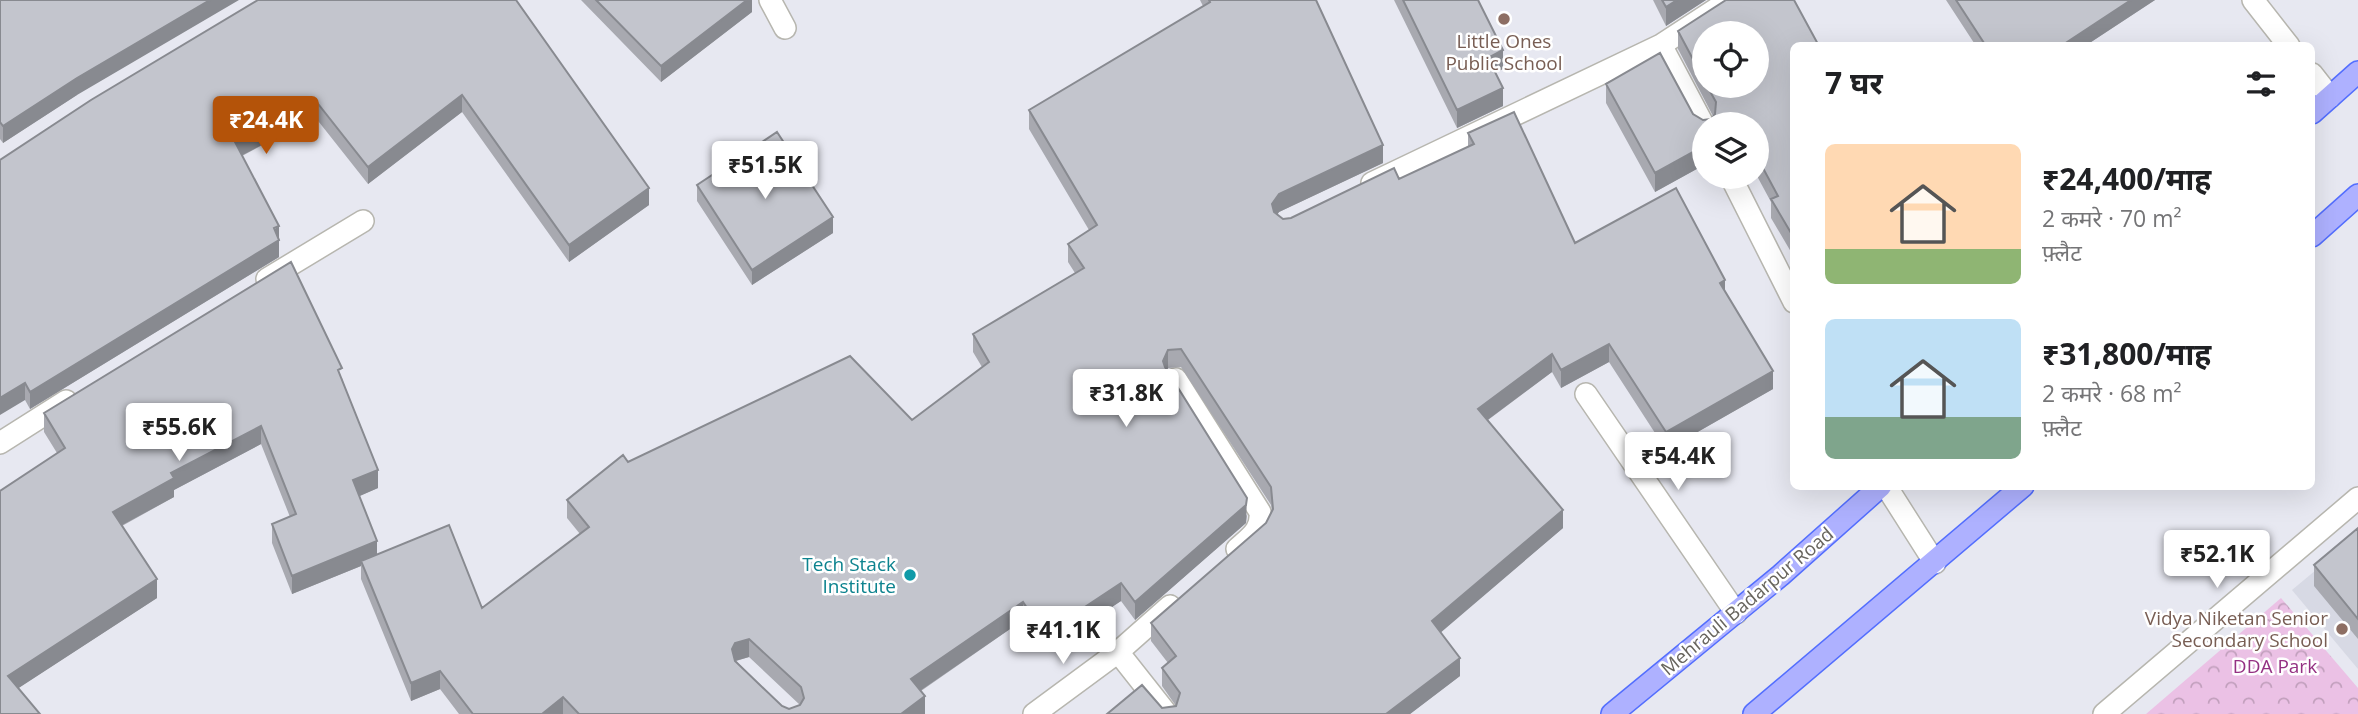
<!DOCTYPE html>
<html lang="hi">
<meta charset="utf-8">
<style>
:root{--surface:#fff;--page:#f2f2f2;--text:#202124;--muted:#757577;--accent:#b45309}
body{margin:0;font-family:"Open Sans","Noto Sans Devanagari",sans-serif;background:var(--page);color:var(--text);height:100vh;display:flex;flex-direction:column;font-size:26px;white-space:nowrap}
*{box-sizing:border-box;margin:0}
p{font-size:23px;color:var(--muted)}
.icon{flex:none;width:38px;height:38px;fill:none;stroke:currentColor;stroke-width:2;stroke-linecap:round;stroke-linejoin:round}
.map{position:relative;flex:1;overflow:hidden}
.sheet{position:absolute;left:1790px;top:42px;width:525px;height:448px;display:flex;flex-direction:column;background:var(--surface);border-radius:10px;box-shadow:0 7px 28px #0002}
.sheet>*{flex:none}
.controls{position:absolute;left:1692px;top:21px;display:grid;gap:14px}
.controls a{display:grid;place-items:center;width:77px;height:77px;border-radius:50%;background:var(--surface);box-shadow:0 7px 28px #0002;font-size:35px}
.price{position:absolute;translate:-50% -60px;padding:0 16px;border-radius:7px;background:#fff;color:#222;font-size:23px;line-height:46px;filter:drop-shadow(0 2px 4px #0008)}
.price::after{content:'';position:absolute;left:50%;top:42px;width:21px;height:16px;margin-left:-10px;background:inherit;clip-path:polygon(0 0,100% 0,50% 100%)}
.price.selected{background:var(--accent);color:#fff}
ul{padding:0;list-style:none}
li{display:flex;align-items:center;gap:21px;height:175px;padding:0 35px}
li span{display:grid;place-items:center;flex:none;width:196px;height:140px;border-radius:10px;color:#555}
li>.icon{margin-inline-start:auto}
span .icon{width:84px;height:84px;fill:#fffc;stroke-width:1}
li b{font-size:30px}
h2{display:flex;justify-content:space-between;align-items:center;height:84px;padding:0 35px;font-size:30px}
.map>svg:first-child{display:block}
.education{fill:#d7d9e4}
.park{fill:url(#park-crowns)}
.lines{fill:none;stroke-linecap:round;stroke-linejoin:round}
.street-casing{stroke:#b7b6af;stroke-width:24}
.primary-casing{stroke:#536efe;stroke-width:24}
.street{stroke:#fff;stroke-width:21}
.primary{stroke:#aeb1ff;stroke-width:21}
.wall{fill:#a8a9b0;fill-rule:evenodd}
.shaded-wall{fill:#888a90}
.building{fill:#c3c5cd;stroke:#888a90;stroke-width:2;fill-rule:evenodd}
.education-dot{fill:#8d6e63;stroke:#fff;stroke-width:2.5}
.culture-dot{fill:#0f9aa8;stroke:#fff;stroke-width:2.5}
.labels{text-anchor:middle;dominant-baseline:central;stroke-width:5;stroke-linejoin:round;paint-order:stroke}
.education-label{font-size:19px;fill:#785e54;stroke:#fff}
.culture-label{font-size:19px;fill:#0d838f;stroke:#fff;text-anchor:end}
.street-label{font-size:19px;fill:#68655e;stroke:#fff}
.park-label{font-size:19px;fill:#943183;stroke:#fff}
</style>
<div class="map">
<svg width="2358" height="714" viewBox="0 0 2358 714">
<defs>
<pattern id="park-crowns" width="20" height="18" patternUnits="userSpaceOnUse" patternTransform="scale(1.75)"><rect width="20" height="18" fill="#ebc1e5"/><path d="M2 6a3 3 0 1 1 6 0M12 15a3 3 0 1 1 6 0" fill="none" stroke="#c2a0bd"/></pattern>
</defs>
<rect width="100%" height="100%" fill="#e7e8f1"/>
<path class="education" d="M 2358,535 L 2358,669 L 2292,590 Z"/>
<path class="park" d="M 2281,598 L 2358,688 L 2358,714 L 2146,714 Z"/>
<g class="lines">
<defs>
<path id="street" d="M 770,0 L 785,28
M 2253,0 L 2289,46
M 1661,45 L 1704,126
M 2312,74 L 2330,97
M 1731,177 L 1794,302
M 1372,183 L 1661,45 L 1730,0
M 267,279 L 363,221
M 1176,379 L 1260,512 C 1262,530 1250,537 1237,549
M 1586,394 L 1736,613
M 0,443 L 66,401
M 1886,486 L 1935,563
M 1034,714 L 1118,652
M 1167,714 L 1118,652 L 1170,606
M 2104,714 L 2358,498"/>
<path id="primary" d="M 2312,113 L 2358,72
M 2312,236 L 2358,195
M 1612,714 L 1781,575 L 1881,486
M 1754,714 L 2023,486"/>
</defs>
<use href="#street" class="street-casing"/>
<use href="#primary" class="primary-casing"/>
<use href="#street" class="street"/>
<use href="#primary" class="primary"/>
</g>
<path class="wall" d="M 0,0 L 77,95 L 3,143 L 0,139 Z
M 516,0 L 649,205 L 569,262 L 462,112 L 368,184 L 315,117 L 242,156 L 279,238 L 279,257 L 30,409 L 25,400 L 0,160 Z
M 581,0 L 752,0 L 752,12 L 661,82 Z
M 1200,0 L 1316,0 L 1383,163 L 1279,212 L 1277,215 L 1283,219 L 1291,218 L 1399,179 L 1468,147 L 1468,133 L 1575,243 L 1725,292 L 1773,389 L 1666,450 L 1609,362 L 1561,388 L 1552,372 L 1488,420 L 1563,528 L 1440,632 L 1460,676 L 1410,714 L 1107,714 L 1176,706 L 1162,686 L 1162,668 L 1168,663 L 1151,641 L 1151,623 L 1266,523 L 1272,511 L 1271,505 L 1181,367 L 1168,368 L 1167,371 L 1247,516 L 1246,523 L 1135,620 L 1121,601 L 1044,652 L 1023,620 L 921,691 L 925,714 L 459,714 L 440,689 L 411,701 L 361,579 L 361,566 L 292,594 L 272,543 L 272,524 L 290,517 L 261,444 L 174,490 L 174,497 L 122,526 L 157,598 L 18,688 L 0,714 L 57,453 L 44,432 L 44,413 L 342,378 L 378,488 L 359,496 L 377,554 L 482,608 L 580,534 L 567,518 L 567,500 L 628,462 L 912,420 L 982,367 L 973,352 L 973,334 L 1075,273 L 1068,262 L 1068,244 L 1089,230 L 1029,129 L 1029,110 L 1203,6 ZM 749,657 L 800,705 L 789,709 L 782,706 L 736,661 Z
M 1394,0 L 1478,0 L 1503,69 L 1495,72 L 1503,106 L 1457,128 Z
M 1653,0 L 1706,0 L 1666,26 Z
M 1726,0 L 1794,0 L 1819,46 L 1794,46 L 1794,257 L 1771,218 L 1771,202 L 1757,176 L 1757,124 L 1704,124 L 1704,165 L 1655,192 L 1606,103 L 1606,84 L 1660,53 L 1693,114 L 1703,120 L 1711,119 L 1713,116 L 1678,49 L 1678,31 ZM 1704,33 L 1757,33 L 1757,86 L 1704,86 Z
M 1946,0 L 2155,0 L 2085,46 L 1976,46 Z
M 697,185 L 833,233 L 752,285 L 697,201 Z
M 2358,528 L 2358,639 L 2314,586 L 2314,565 Z"/>
<path class="shaded-wall" d="M 210,0 L 239,0 L 77,95 L 3,143 L 3,126 L 77,78 Z
M 747,0 L 752,0 L 752,12 L 661,82 L 661,66 Z
M 1677,0 L 1706,0 L 1666,26 L 1666,7 Z
M 2131,0 L 2155,0 L 2085,46 L 2061,46 Z
M 1503,50 L 1503,69 L 1488,76 L 1488,58 Z
M 1503,88 L 1503,106 L 1457,128 L 1457,110 Z
M 462,95 L 462,112 L 368,184 L 368,167 Z
M 315,100 L 315,117 L 235,159 L 235,142 Z
M 1383,145 L 1383,163 L 1279,212 L 1272,222 L 1272,204 L 1279,194 Z
M 1704,146 L 1704,165 L 1655,192 L 1655,173 Z
M 649,188 L 649,205 L 569,262 L 569,245 Z
M 833,217 L 833,233 L 752,285 L 752,270 Z
M 279,226 L 279,257 L 30,409 L 30,392 Z
M 1725,280 L 1725,299 L 1720,283 Z
M 1609,344 L 1609,362 L 1561,388 L 1561,370 Z
M 1168,350 L 1168,368 L 1163,379 L 1163,361 Z
M 1552,354 L 1552,372 L 1478,427 L 1478,409 Z
M 1773,371 L 1773,389 L 1666,450 L 1666,432 Z
M 25,383 L 25,400 L 0,415 L 0,398 Z
M 261,426 L 261,444 L 174,490 L 174,497 L 113,530 L 113,512 L 171,473 Z
M 378,470 L 378,488 L 353,499 L 353,480 Z
M 1247,498 L 1246,523 L 1135,620 L 1135,602 Z
M 1563,510 L 1563,528 L 1432,640 L 1432,621 Z
M 377,541 L 377,559 L 361,561 L 361,566 L 292,594 L 292,576 Z
M 157,579 L 157,598 L 8,695 L 8,676 Z
M 1121,583 L 1121,601 L 1044,652 L 1044,634 Z
M 1023,602 L 1023,620 L 911,697 L 911,679 Z
M 749,639 L 749,657 L 735,661 L 732,649 L 735,643 Z
M 1460,658 L 1460,676 L 1410,714 L 1386,714 Z
M 440,671 L 440,689 L 411,701 L 411,683 Z
M 925,696 L 925,714 L 901,714 Z
M 563,697 L 563,714 L 542,714 Z"/>
<path class="building" d="M 0,0 L 210,0 L 77,78 L 3,126 L 0,122 Z
M 258,0 L 516,0 L 649,188 L 569,245 L 462,95 L 368,167 L 315,100 L 235,142 L 279,226 L 274,228 L 279,240 L 30,392 L 25,383 L 0,398 L 0,160 L 91,100 Z
M 596,0 L 747,0 L 661,66 Z
M 1209,0 L 1316,0 L 1383,145 L 1279,194 L 1272,204 L 1274,212 L 1283,219 L 1291,218 L 1394,168 L 1399,179 L 1474,144 L 1468,133 L 1514,112 L 1575,243 L 1676,188 L 1725,280 L 1720,283 L 1773,371 L 1666,432 L 1609,344 L 1561,370 L 1552,354 L 1478,409 L 1563,510 L 1432,621 L 1460,658 L 1386,714 L 1107,714 L 1142,685 L 1162,708 L 1176,706 L 1180,693 L 1162,668 L 1176,656 L 1151,623 L 1266,523 L 1273,509 L 1271,487 L 1181,349 L 1168,350 L 1163,361 L 1165,367 L 1247,498 L 1246,505 L 1135,602 L 1121,583 L 1044,634 L 1023,602 L 911,679 L 925,696 L 901,714 L 579,714 L 563,697 L 542,714 L 473,714 L 440,671 L 411,683 L 361,561 L 449,525 L 482,608 L 589,527 L 567,500 L 623,455 L 628,462 L 850,356 L 912,420 L 989,362 L 973,334 L 1084,268 L 1068,244 L 1097,225 L 1029,110 L 1210,2 ZM 749,639 L 801,687 L 804,698 L 800,705 L 789,709 L 782,706 L 735,661 L 732,649 L 735,643 Z
M 1403,0 L 1478,0 L 1503,50 L 1488,58 L 1503,88 L 1457,110 Z
M 1662,0 L 1677,0 L 1666,7 Z
M 1726,0 L 1794,0 L 1819,46 L 1794,46 L 1794,238 L 1771,199 L 1778,196 L 1757,157 L 1757,124 L 1704,124 L 1704,146 L 1655,173 L 1606,84 L 1660,53 L 1693,114 L 1703,120 L 1711,119 L 1715,114 L 1716,102 L 1707,86 L 1757,86 L 1757,33 L 1704,33 L 1704,80 L 1678,31 Z
M 1956,0 L 2131,0 L 2061,46 L 1986,46 Z
M 777,132 L 833,217 L 752,270 L 697,185 Z
M 291,262 L 342,368 L 338,370 L 378,470 L 353,480 L 377,541 L 292,576 L 272,524 L 296,514 L 261,426 L 171,473 L 174,478 L 113,512 L 157,579 L 8,676 L 40,714 L 0,714 L 0,491 L 65,448 L 44,413 Z
M 2358,528 L 2358,619 L 2314,565 Z"/>
<g class="education-dot">
<circle cx="1504" cy="19" r="7"/>
<circle cx="2342" cy="629" r="7"/>
</g>
<circle class="culture-dot" cx="910" cy="575" r="7"/>
<g class="labels">
<g class="education-label">
<text x="1504" y="41">Little Ones<tspan x="1504" dy="22">Public School</tspan></text>
<text x="2328" y="618" text-anchor="end">Vidya Niketan Senior<tspan x="2328" dy="22">Secondary School</tspan></text>
</g>
<g class="culture-label">
<text x="896" y="564">Tech Stack<tspan x="896" dy="22">Institute</tspan></text>
</g>
<g class="street-label">
<text transform="translate(1747 601) rotate(-40)">Mehrauli Badarpur Road</text>
</g>
<g class="park-label">
<text x="2275" y="666">DDA Park</text>
</g>
</g>
</svg>
<div class="controls">
<a><svg class="icon" aria-label="locate" viewBox="0 0 24 24"><circle cx="12" cy="12" r="6"/><path d="M12 2v4M12 18v4M2 12h4M18 12h4"/></svg></a>
<a><svg class="icon" aria-label="layers" viewBox="0 0 24 24"><path d="M12 4l9 5-9 5-9-5zM3 14l9 5 9-5"/></svg></a>
</div>
<b class="price selected" style="left:266px;top:156px">₹24.4K</b>
<b class="price" style="left:765px;top:201px">₹51.5K</b>
<b class="price" style="left:1126px;top:429px">₹31.8K</b>
<b class="price" style="left:179px;top:463px">₹55.6K</b>
<b class="price" style="left:1678px;top:492px">₹54.4K</b>
<b class="price" style="left:2217px;top:590px">₹52.1K</b>
<b class="price" style="left:1063px;top:666px">₹41.1K</b>
<section class="sheet">
<h2>7 घर<svg class="icon" aria-label="filters" viewBox="0 0 24 24"><path d="M4 7h16M4 17h16"/><circle cx="9" cy="7" r="2"/><circle cx="15" cy="17" r="2"/></svg></h2>
<ul>
<li><span style="background:linear-gradient(#ffd9b3 75%,#8fb573 0)"><svg class="icon" aria-label="home" viewBox="0 0 24 24"><path d="M3 11l9-7 9 7M6 9v11h12V9"/></svg></span><div><b>₹24,400/माह</b><p>2 कमरे · 70 m²</p><p>फ़्लैट</p></div></li>
<li><span style="background:linear-gradient(#bfe0f5 70%,#7fa58c 0)"><svg class="icon" aria-label="home" viewBox="0 0 24 24"><path d="M3 11l9-7 9 7M6 9v11h12V9"/></svg></span><div><b>₹31,800/माह</b><p>2 कमरे · 68 m²</p><p>फ़्लैट</p></div></li>
</ul>
</section>
</div>
